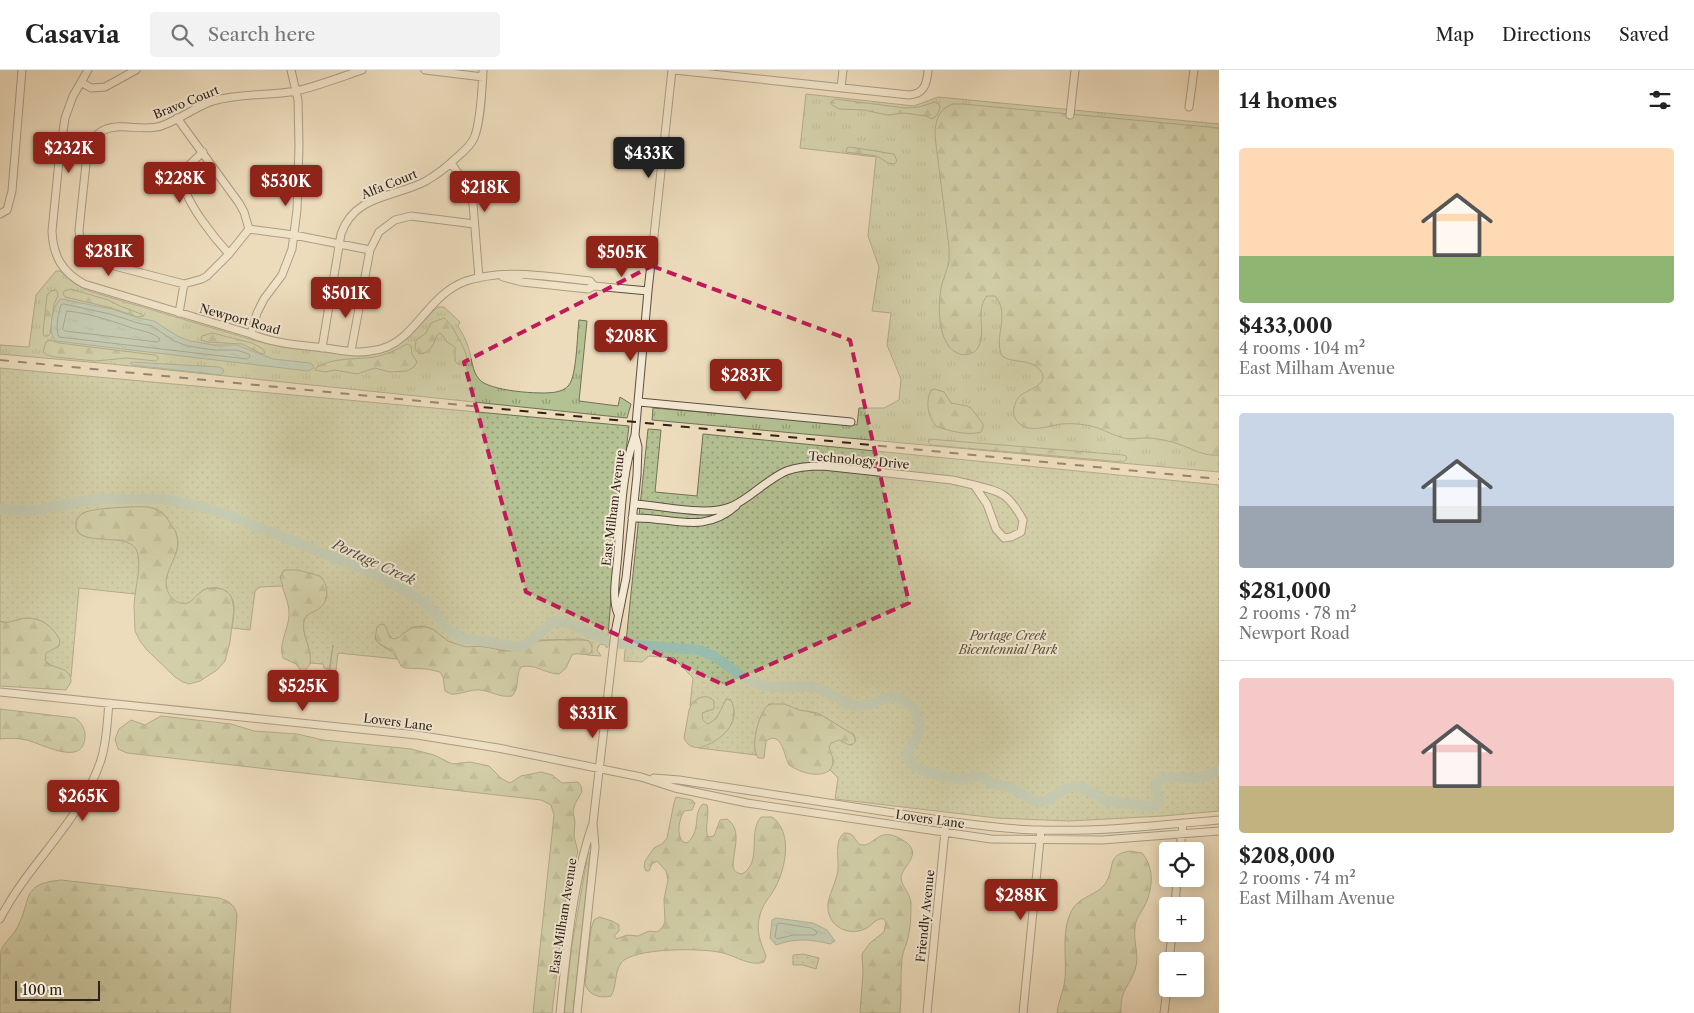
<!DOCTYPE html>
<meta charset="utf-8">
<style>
:root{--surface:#fff;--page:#f2f2f2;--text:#222;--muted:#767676;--line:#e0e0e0;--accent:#8f2418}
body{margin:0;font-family:"Libre Caslon Text",serif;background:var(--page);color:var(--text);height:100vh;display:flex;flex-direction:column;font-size:19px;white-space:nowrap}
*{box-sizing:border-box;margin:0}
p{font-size:16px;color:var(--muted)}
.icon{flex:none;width:28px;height:28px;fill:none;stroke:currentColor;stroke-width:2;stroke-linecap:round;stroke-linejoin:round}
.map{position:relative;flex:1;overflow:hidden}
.details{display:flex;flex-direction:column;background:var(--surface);width:475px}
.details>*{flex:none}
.controls{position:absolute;left:1159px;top:772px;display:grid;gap:10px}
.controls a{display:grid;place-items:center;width:45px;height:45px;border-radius:5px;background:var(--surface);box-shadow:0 2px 12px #0003;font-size:25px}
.scale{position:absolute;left:15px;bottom:12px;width:85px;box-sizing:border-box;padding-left:5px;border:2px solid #2f2118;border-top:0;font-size:14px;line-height:18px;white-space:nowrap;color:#2f2118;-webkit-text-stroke:4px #f3e8d3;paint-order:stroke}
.price{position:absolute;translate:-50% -42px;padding:0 11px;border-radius:5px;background:var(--accent);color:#fff;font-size:16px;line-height:32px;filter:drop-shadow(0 1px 2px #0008)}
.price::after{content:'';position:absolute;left:50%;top:30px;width:15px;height:11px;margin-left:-8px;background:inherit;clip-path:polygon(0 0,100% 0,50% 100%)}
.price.selected{background:#222;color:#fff}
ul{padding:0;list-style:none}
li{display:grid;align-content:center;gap:10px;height:265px;padding:0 20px}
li+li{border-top:1px solid var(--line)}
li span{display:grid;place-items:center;height:155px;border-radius:5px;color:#555}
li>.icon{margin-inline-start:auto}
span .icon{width:90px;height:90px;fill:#fffc;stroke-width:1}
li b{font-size:21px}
h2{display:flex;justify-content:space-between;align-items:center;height:60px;padding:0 20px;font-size:21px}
header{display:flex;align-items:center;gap:30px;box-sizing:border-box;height:70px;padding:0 25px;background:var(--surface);border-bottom:1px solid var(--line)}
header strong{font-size:24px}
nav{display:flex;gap:28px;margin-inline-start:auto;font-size:18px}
.search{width:350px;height:45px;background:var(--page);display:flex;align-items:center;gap:12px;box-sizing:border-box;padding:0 18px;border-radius:5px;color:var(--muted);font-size:19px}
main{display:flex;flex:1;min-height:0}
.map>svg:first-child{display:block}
.grass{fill:url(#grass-tufts);stroke:#727156}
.forest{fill:url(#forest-firs);stroke:#727156}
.park{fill:url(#park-dots);stroke:#727156}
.water{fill:url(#water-ripples);stroke:#6f7e72}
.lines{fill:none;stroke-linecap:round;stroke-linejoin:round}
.shore{stroke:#646e63;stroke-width:1}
.river{stroke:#99bcae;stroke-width:10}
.minor-casing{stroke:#5e5041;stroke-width:9}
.minor{stroke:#f3e8d3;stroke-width:7}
.rail{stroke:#2f2118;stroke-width:2;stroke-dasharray:9 9;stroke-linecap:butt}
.marked{fill:none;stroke:#c2185b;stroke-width:4;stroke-dasharray:10 6;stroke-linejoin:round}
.labels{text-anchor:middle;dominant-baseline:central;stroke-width:4;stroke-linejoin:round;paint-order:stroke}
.street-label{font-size:12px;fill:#2f2118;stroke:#f3e8d3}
.park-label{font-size:12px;font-style:italic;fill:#57513d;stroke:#f3e8d3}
.water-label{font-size:14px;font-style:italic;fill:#4f5045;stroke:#f3e8d3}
</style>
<header>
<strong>Casavia</strong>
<div class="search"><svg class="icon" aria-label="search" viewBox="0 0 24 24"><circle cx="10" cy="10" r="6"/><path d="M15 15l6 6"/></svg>Search here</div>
<nav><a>Map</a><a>Directions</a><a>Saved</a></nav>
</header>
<main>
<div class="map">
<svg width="1219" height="943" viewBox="0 0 1219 943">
<defs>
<pattern id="grass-tufts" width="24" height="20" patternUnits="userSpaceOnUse" patternTransform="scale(1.25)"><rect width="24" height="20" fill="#b4c193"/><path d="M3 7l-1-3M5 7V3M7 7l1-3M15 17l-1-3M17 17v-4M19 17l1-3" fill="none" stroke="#939c77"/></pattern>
<pattern id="forest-firs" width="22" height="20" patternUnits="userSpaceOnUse" patternTransform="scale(1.25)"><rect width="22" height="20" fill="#b4c193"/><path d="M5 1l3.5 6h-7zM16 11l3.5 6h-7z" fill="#939c77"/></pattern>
<pattern id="park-dots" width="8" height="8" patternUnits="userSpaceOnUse" patternTransform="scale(1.25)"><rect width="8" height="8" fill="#b4c193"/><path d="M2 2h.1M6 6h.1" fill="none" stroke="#939c77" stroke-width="1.8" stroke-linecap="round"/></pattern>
<pattern id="water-ripples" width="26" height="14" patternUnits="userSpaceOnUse" patternTransform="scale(1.25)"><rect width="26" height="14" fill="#99bcae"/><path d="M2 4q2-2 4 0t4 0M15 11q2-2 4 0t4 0" fill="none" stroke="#84a195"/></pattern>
</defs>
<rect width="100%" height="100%" fill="#eddcbc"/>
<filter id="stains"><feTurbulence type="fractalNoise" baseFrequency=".004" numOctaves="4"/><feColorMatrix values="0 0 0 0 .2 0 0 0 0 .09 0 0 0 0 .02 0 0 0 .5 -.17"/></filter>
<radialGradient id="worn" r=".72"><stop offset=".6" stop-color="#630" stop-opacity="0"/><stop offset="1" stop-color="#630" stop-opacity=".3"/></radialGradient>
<path class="grass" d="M 806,24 L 914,36 L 938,27 L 1219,54 L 1219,402 L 652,350 L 653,338 L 857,355 L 859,338 L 884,338 L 899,330 L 901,309 L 887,275 L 891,243 L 872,241 L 879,197 L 868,166 L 876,87 L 800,78 Z
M 56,201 L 60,201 L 74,213 L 89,221 L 256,271 L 282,277 L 353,285 L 398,274 L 413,263 L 434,240 L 438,237 L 444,237 L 460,252 L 458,256 C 462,263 467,271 469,280 C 472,289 472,301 479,309 C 487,321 542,325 556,322 C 561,321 566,319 569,315 C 577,304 577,265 579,250 L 587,251 L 579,331 L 618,336 L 620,327 L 631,334 L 627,348 L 111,294 L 0,284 L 0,275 L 29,277 L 36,225 Z
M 588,783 L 590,783 L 573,943 L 564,943 L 572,875 Z"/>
<path class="forest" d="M 835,29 L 905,38 L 919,37 L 935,32 L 939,34 L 940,38 L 937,45 L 932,49 L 926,46 L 904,43 L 887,45 L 864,40 L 839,39 L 831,34 L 831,32 Z
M 953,34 L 963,34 L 1219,58 L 1219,385 C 1202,387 1188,376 1172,372 C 1164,370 1155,368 1146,368 C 1137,368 1129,370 1120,367 C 1110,364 1101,358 1091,356 C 1082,354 1071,353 1061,354 C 1048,356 1028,364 1018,352 C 1014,348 1013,343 1014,338 C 1015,333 1017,328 1021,325 C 1029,319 1051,314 1040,300 C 1030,288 1013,294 1002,286 C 993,267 1011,244 995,226 L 987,226 C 974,241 988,263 977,279 C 973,284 966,286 960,284 C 937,278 937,233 942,214 C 944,207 947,200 949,192 C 949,187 949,182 949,177 L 935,66 C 935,52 938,39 953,34 Z
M 850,77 L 894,84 L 897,91 L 894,94 L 888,93 L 877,86 L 846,82 L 847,78 Z
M 71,219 L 108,230 L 120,236 L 141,244 L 144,246 L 137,247 L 112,238 L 65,227 L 63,224 L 64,221 Z
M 56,220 L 57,221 L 58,226 L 54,234 L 50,264 L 48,266 L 44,266 L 43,262 L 47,225 L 51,221 Z
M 444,248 C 451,253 467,280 467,290 L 462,295 L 458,294 L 455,291 L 455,277 L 447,272 L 443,266 L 440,263 L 437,265 C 434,275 430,283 419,284 L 415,279 L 416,270 L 426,263 L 431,253 Z
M 212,263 L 252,273 L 263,279 L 265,283 L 262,284 L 242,274 L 207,272 L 201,270 L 202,266 Z
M 50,270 L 59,273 L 155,285 L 159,288 L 156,291 L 127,288 L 95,291 L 55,287 L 47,285 L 43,282 L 46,272 Z
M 407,274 L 411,276 L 412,284 L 417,292 L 414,297 L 407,301 L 389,302 L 375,298 L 357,304 L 335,300 L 325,302 L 315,300 L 317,297 C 335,287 354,290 374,287 C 386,285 396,280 407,274 Z
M 935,319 L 944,322 L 951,333 L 967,336 L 971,338 L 983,354 L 983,357 L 981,362 C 969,366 948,361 936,356 C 928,346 925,333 931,320 Z
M 929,369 L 1123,385 L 1126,386 L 1127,389 L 1123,392 L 931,375 L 928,372 Z
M 144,436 C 164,439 181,458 177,479 C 175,489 169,499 166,509 L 196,526 L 205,519 L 212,518 L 223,519 L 231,525 L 234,539 L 230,572 L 225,591 L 217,600 L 200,611 L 189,614 L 183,612 L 175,607 L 147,580 L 140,571 L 135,561 L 134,535 L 138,495 L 124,470 C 111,470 72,473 76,452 C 77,447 82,443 87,441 C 99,437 130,437 144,436 Z
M 292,499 C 307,501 329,503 327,523 C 326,528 325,534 321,538 C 316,542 310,545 304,549 C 304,553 303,557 304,561 C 306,574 319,594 302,602 L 296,594 L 283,588 C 278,575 288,560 289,546 C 290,532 282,521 280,507 L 284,500 Z
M 25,548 C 42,548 52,555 60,570 L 59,576 L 50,581 L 47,593 C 57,599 71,596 71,612 L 66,620 L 0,616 L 0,551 L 4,553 Z
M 383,553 L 387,557 L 390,568 C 405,567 408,554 425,557 C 436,558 441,568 451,572 C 462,577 473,575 484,577 C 492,577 499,581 507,581 C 521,581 527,574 539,571 C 544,570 585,569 589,571 L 593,579 L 590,584 C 583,586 578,582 572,585 L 566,598 L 559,604 C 545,604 535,593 521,597 C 515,606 520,618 512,626 C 500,628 491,621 480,620 C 470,619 461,625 451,624 L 445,621 L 443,607 L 440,602 L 427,599 L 405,598 L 401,596 L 394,582 L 377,572 C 374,566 375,560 378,555 Z
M 706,626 L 713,629 L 715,636 L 714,639 L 702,643 L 716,649 L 726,629 L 731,630 C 747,660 695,695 684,668 L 689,640 C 692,632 697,627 706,626 Z
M 775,632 L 785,634 L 823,646 L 852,663 L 855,668 L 855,673 L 849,675 L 842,672 C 840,677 834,683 833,689 C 832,693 834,696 830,700 C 819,709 799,702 789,695 C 784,686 782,660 766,671 L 764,688 L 758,688 C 750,675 758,649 765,637 Z
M 0,639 L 75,648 C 81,652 84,657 85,664 C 86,699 42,674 27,670 C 18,668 9,668 0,669 Z
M 161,646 L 231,654 L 254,661 L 297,664 L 323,670 L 411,679 L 434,685 L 452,694 L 470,692 L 489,696 L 502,709 L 510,713 L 521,706 L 541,702 L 552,705 L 562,713 L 578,712 L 581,716 L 582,722 L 575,734 L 573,741 L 575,752 L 574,766 L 578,782 L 575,792 L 577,801 L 575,813 L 566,826 L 552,943 L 533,943 L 554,745 L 551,735 L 541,730 L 127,683 L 118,679 L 115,669 L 119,659 L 131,650 L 145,655 Z
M 676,727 L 692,730 L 695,733 L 692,740 L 684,741 C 679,749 676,765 683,772 L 687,773 C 702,761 692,743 703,734 L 707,735 C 710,746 704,757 708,767 L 714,766 L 720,750 L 727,749 C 743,760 733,780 733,796 C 734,801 736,803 742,804 C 763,792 747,763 761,747 L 772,747 C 793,762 786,798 775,818 C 770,827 762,835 760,845 C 755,860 761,873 766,886 L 764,892 C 751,897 736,886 723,883 C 705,878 633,877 621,893 C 614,903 617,916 611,926 C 601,929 588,925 585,914 L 591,859 L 594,850 L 599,847 L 612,851 L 619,855 L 619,861 L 614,866 L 617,869 L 627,865 L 638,866 L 649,861 L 657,862 L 662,858 L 665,852 L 664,829 L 668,810 L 666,801 L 657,791 L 652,794 L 649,801 L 646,801 L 644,797 L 645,791 L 654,778 L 662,774 L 667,768 L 674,733 Z
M 844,763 C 857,762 854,774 862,775 C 875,776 878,756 901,769 C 927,783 901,796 901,808 C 902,817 910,823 911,833 C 911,843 911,853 909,863 C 908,872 903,880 902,889 C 900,907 902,925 900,943 L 860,943 L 863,903 L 862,884 L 870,873 L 884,862 L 886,852 L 884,849 C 876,847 872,856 865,859 C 847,867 826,855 828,834 C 829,824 836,813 838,800 C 839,789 834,771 844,763 Z
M 1130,781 L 1142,783 C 1155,798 1153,820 1144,837 C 1140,844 1135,850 1135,858 C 1133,872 1140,886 1135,900 C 1128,919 1120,920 1121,943 L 1057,943 C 1058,931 1064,921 1065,909 C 1067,886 1060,857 1074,837 C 1082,826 1097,825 1105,814 C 1116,798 1105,785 1130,781 Z
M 61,810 L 219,828 C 229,831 235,835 237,845 L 230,943 L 0,943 C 0,932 0,888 1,881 C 4,872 14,865 18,856 C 32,828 21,814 61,810 Z"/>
<path class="park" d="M 0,298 L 629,356 L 617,454 L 607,578 L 605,575 L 600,574 L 597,580 L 601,586 L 587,585 L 592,582 L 592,575 L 589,571 L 581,569 L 540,570 L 524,578 L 508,581 L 482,576 L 466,577 L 448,571 L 433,559 L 423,556 L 412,557 L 398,568 L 393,569 L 389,565 L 385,555 L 381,554 L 377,557 L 375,569 C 381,578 391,578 397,589 L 338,583 L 336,601 L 330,600 L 333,575 L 329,600 L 324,598 L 323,594 L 310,593 C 313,576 298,562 306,546 C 311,542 317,541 321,537 C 330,529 328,514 320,506 L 298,500 L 284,500 L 280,507 L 283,516 L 260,517 L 255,521 L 250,560 L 232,558 C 234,543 239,522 218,518 C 213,517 208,518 203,520 C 197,524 194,530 188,533 C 181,534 176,533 171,527 C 157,509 177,492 178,474 C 178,466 175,459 170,453 C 166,446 161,440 154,438 C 143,435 96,438 86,442 C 81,444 76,448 76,453 C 72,479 126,461 136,479 C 142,491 137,511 135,524 L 79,518 L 71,607 C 65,595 52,600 45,590 L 46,583 L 59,576 L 60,570 C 51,554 38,545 20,549 C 12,551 7,554 0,551 Z
M 648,359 L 661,360 L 655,422 L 697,426 L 703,364 L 1219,415 L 1219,741 L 1163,746 L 1069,751 L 996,748 L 835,729 L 838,708 L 830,700 L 834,692 L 829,677 L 831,673 L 839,670 L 849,675 L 852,675 L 856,671 L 854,665 L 818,643 L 799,640 L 785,634 L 769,634 C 759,642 751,673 756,685 L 699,678 C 719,672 743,654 731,630 L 726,629 C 721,638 718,651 707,654 L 703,650 L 702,643 L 714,639 L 714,631 C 706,623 697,627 690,636 L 693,608 L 674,588 L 649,586 L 642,592 L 624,591 Z
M 803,884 L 819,888 L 816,899 L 803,895 L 793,895 L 793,885 Z"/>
<path class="water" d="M 61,229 L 112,239 L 139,248 L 154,251 L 177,266 L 190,271 L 214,275 L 237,275 L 273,289 L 310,293 L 312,294 L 314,298 L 308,301 L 56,271 C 47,264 52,235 61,229 Z
M 131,292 L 219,297 L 223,299 L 224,302 L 220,305 L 133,295 L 131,294 Z
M 776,848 L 813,853 L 827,860 L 835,871 L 830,874 C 811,869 795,868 776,875 L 770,868 L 772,850 Z"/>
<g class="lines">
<path class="shore" d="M 64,234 L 110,244 L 138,253 L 152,256 L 174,271 L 188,276 L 214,280 L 236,280 L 249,284 L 250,287 L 247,289 L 59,267 C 55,259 58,244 61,235 Z
M 67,241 C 88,243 109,250 129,257 C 140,261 150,261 159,268 L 160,270 L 157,272 L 65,261 L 63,259 Z
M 779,853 L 811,858 L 816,861 L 817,863 L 815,865 L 793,865 L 777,869 L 775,867 L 777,855 Z"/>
<path class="river" d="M 0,439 L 32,441 L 83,431 L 102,429 L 163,429 L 195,435 L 225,444 L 358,497 L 383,508 L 422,530 L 430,537 L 450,561 L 462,568 L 519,577 L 529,573 L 552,552 L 560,551 L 576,556 L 612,573 L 699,580 L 714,586 L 744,608 L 760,615 L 776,617 L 801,616 L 817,618 L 854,636 L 870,635 L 885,628 L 893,627 L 900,629 L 913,637 L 918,648 L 920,655 L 917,667 L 908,681 L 907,685 L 912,694 L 922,701 L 959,710 L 981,706 L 994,714 L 1010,717 L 1033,731 L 1039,732 L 1046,731 L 1065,719 L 1076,716 L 1086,719 L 1107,731 L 1155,737 L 1159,731 L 1155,716 L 1159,709 C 1171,705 1183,709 1196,708 C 1204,708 1212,704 1219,700"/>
<defs>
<path id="minor" d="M 88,0 L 73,26 L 65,48 L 60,81 L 52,161 C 53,186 62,202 84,214 L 251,264 C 275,274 300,275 325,278 C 340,280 356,284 370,281 C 383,280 395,274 404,266 C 425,247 438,221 466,211 C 507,198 549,207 590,211 L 594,216
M 425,0 L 483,7
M 674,0 L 909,25 C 924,24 927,14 928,0
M 81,12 L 91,18 L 105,17 L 136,0
M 841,18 L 843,0
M 1189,37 L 1194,0
M 1070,45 L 1075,0
M 177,48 L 239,133 L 244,142 L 249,159 L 229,184 L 207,206 L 202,209 L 184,214 L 95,191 C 85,183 79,172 79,160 L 87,84 C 90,74 94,65 104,60 C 122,52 143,62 161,56 C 179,50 195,37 213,31 C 240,23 268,26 296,21 C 318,16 341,7 362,0
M 60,81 L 87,84
M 203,82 L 186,98 C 185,103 183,109 184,114 C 186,133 216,170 229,184
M 451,93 L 469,119 L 473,134 L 479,208
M 0,144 L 7,140 L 12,121 L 22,0
M 249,159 L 294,165 L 370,180
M 503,207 L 522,212 L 588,219 L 594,216 L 648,221
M 179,243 L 184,214
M 251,264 L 257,243 L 264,229 L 282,205 L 292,179 L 297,140 L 299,76 L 298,30 L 291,0
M 322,278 L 341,164 C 355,124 394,128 426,111 C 436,105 447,97 456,88 C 463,82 470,77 474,68 C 481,52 482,18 483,0
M 351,281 L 370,180 L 379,162 L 395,150 L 411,146 L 474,154
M 639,332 L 851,352
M 634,434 C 661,435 705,447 730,437 C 738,434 746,428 753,423 C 781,402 787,396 823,396 L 952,410 L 974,415 L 987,434 L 996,459 L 1004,468 L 1011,467 L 1021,462 L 1023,450 C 1008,423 1002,422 974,415
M 632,448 C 671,446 702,466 736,436
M 618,544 C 611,528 617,500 618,483 C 621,444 622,402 635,365 L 648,221 L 672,0
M 0,622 L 417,665 L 498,678 L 641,707 L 675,718 L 747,733 L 991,769 L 1102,770 L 1219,761
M 654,708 L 679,710 L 946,751 C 977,755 1009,760 1041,760 C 1100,762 1160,755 1219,750
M 1180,781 L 1183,753
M 1175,836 L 1177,809
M 0,849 C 29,792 80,753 101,690 C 107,671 107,652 109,633
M 1169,891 L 1172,864
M 560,943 C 566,884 573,811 592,756
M 577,943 L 595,777 L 593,753 L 615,563 L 626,508 L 637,405 L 638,377 L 635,365
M 927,943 L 946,751
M 1023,943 L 1041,760
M 1164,943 L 1168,911"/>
</defs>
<use href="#minor" class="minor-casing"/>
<use href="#minor" class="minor"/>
<path class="rail" d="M 0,290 L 1219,409"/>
</g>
<path d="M0 0H1219V943H0ZM 652,196 L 850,270 L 909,533 L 724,615 L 526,522 L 464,292 Z" fill="#eddcbc" fill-opacity=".55" fill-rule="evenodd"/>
<path class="marked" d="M 652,196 L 850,270 L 909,533 L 724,615 L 526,522 L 464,292 Z"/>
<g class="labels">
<g class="street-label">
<text transform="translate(186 32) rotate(-22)">Bravo Court</text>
<text transform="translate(389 114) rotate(-22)">Alfa Court</text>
<text transform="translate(240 249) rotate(16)">Newport Road</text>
<text transform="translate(859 390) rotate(5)">Technology Drive</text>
<text transform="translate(613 438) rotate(-83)">East Milham Avenue</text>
<text transform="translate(398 652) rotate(7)">Lovers Lane</text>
<text transform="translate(930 749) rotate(8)">Lovers Lane</text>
<text transform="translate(563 846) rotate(-81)">East Milham Avenue</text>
<text transform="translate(925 846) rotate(-84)">Friendly Avenue</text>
</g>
<g class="park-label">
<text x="1008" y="565">Portage Creek<tspan x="1008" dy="14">Bicentennial Park</tspan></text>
</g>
<g class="water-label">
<text transform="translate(374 492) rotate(25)">Portage Creek</text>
</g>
</g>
<rect width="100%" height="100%" filter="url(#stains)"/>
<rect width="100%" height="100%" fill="url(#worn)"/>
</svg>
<div class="controls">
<a><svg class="icon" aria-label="locate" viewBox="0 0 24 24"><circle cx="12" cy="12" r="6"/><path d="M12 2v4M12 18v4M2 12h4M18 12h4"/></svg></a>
<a>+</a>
<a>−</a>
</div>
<div class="scale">100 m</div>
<b class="price" style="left:69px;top:104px">$232K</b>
<b class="price selected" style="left:649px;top:109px">$433K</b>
<b class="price" style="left:180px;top:134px">$228K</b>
<b class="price" style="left:286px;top:137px">$530K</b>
<b class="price" style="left:485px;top:143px">$218K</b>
<b class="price" style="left:109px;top:207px">$281K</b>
<b class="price" style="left:622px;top:208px">$505K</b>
<b class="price" style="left:346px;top:249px">$501K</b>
<b class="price" style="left:631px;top:292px">$208K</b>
<b class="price" style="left:746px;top:331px">$283K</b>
<b class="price" style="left:303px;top:642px">$525K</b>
<b class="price" style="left:593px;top:669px">$331K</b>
<b class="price" style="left:83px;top:752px">$265K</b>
<b class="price" style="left:1021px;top:851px">$288K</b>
</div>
<section class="details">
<h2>14 homes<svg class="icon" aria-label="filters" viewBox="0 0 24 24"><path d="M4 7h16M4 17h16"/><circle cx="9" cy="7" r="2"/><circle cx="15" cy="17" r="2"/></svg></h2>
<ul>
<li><span style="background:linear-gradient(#ffd9b3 70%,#8fb573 0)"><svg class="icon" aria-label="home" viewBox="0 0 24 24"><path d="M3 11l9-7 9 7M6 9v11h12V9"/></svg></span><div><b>$433,000</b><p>4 rooms · 104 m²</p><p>East Milham Avenue</p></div></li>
<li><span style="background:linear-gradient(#c9d6e8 60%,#9aa5b1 0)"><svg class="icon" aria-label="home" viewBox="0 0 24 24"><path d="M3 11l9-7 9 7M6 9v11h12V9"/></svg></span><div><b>$281,000</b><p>2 rooms · 78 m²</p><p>Newport Road</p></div></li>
<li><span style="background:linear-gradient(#f6c9c9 70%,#c2b280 0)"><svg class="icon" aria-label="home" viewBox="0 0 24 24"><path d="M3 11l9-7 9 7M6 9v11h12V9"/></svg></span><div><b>$208,000</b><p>2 rooms · 74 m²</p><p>East Milham Avenue</p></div></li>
</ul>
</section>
</main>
